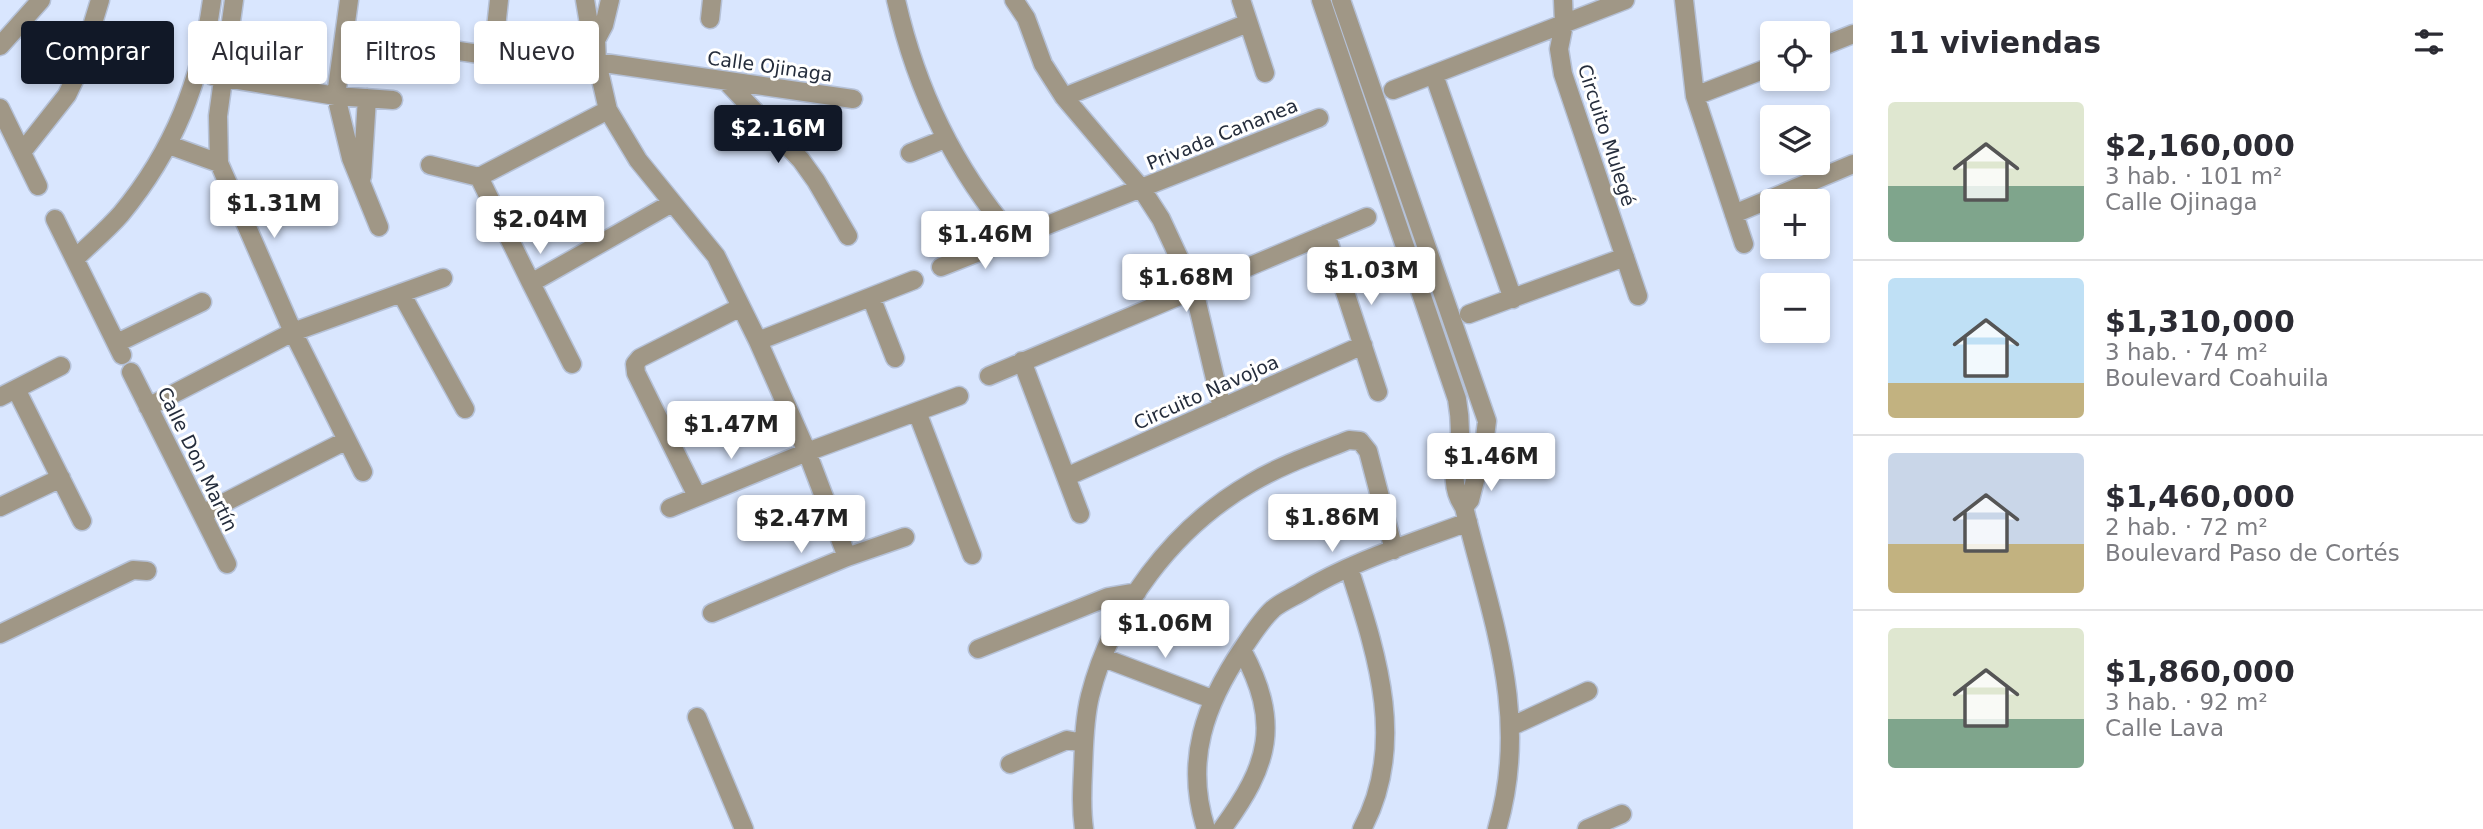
<!DOCTYPE html>
<html lang="es">
<meta charset="utf-8">
<style>
:root{--surface:#fff;--page:#f7f7f7;--text:#2b2b33;--muted:#7c7c81;--line:#e1e1e2;--accent:#111827}
body{margin:0;font-family:"DejaVu Sans",sans-serif;background:var(--page);color:var(--text);height:100vh;display:flex;flex-direction:column;font-size:26px;white-space:nowrap}
*{box-sizing:border-box;margin:0}
p{font-size:23px;color:var(--muted)}
.icon{flex:none;width:38px;height:38px;fill:none;stroke:currentColor;stroke-width:2;stroke-linecap:round;stroke-linejoin:round}
.map{position:relative;flex:1;overflow:hidden}
.drawer{display:flex;flex-direction:column;background:var(--surface);width:630px}
.drawer>*{flex:none}
.top-card{position:absolute;left:21px;top:21px;width:665px;height:63px;display:flex;gap:14px}
.tools{position:absolute;left:1760px;top:21px;display:grid;gap:14px}
.tools a{display:grid;place-items:center;width:70px;height:70px;border-radius:7px;background:var(--surface);box-shadow:0 4px 10px #0003;font-size:35px}
.price{position:absolute;translate:-50% -60px;padding:0 16px;border-radius:7px;background:#fff;color:#222;font-size:23px;line-height:46px;filter:drop-shadow(0 2px 4px #0008)}
.price::after{content:'';position:absolute;left:50%;top:42px;width:21px;height:16px;margin-left:-10px;background:inherit;clip-path:polygon(0 0,100% 0,50% 100%)}
.price.on{background:var(--accent);color:#fff}
ul{padding:0;list-style:none}
li{display:flex;align-items:center;gap:21px;height:175px;padding:0 35px}
li+li{border-top:2px solid var(--line)}
li span{display:grid;place-items:center;flex:none;width:196px;height:140px;border-radius:7px;color:#555}
li>.icon{margin-inline-start:auto}
span .icon{width:84px;height:84px;fill:#fffc;stroke-width:1}
li b{font-size:30px}
h2{display:flex;justify-content:space-between;align-items:center;height:84px;padding:0 35px;font-size:30px}
.pill{padding:0 24px;border-radius:7px;background:var(--surface);box-shadow:0 4px 10px #0003;font-size:24px;line-height:63px}
.pill.on{background:var(--accent);color:#fff}
main{display:flex;flex:1;min-height:0}
.map>svg:first-child{display:block}
.lines{fill:none;stroke-linecap:round;stroke-linejoin:round}
.minor-casing{stroke:#b5c1d7;stroke-width:21}
.minor{stroke:#a09786;stroke-width:18}
.labels{text-anchor:middle;dominant-baseline:central;stroke-width:6;stroke-linejoin:round;paint-order:stroke}
.street-label{font-size:19px;fill:#252d3c;stroke:#fff}
</style>
<main>
<div class="map">
<svg width="1853" height="829" viewBox="0 0 1853 829">
<rect width="100%" height="100%" fill="#d9e6fe"/>
<g class="lines">
<defs>
<path id="minor" d="M 234,0 L 218,116 L 219,163 L 293,332 L 363,472
M 349,0 L 336,96 L 351,158 L 379,227
M 585,0 L 589,24 L 596,40 L 597,62 L 608,110 L 638,160 L 716,256 L 758,341 L 807,452 L 847,557
M 896,0 C 916,88 955,170 1014,238
M 1014,0 L 1026,18 L 1043,64 L 1064,97 L 1141,188 L 1161,219 L 1194,290 L 1222,408
M 1241,0 L 1265,73
M 1321,0 L 1457,399 C 1459,410 1460,421 1460,432 C 1458,459 1447,484 1464,507 C 1491,618 1531,715 1497,829
M 1341,0 L 1487,421 L 1484,445 L 1470,500 L 1464,507
M 1563,0 L 1564,24 L 1559,49 L 1563,74 L 1638,296
M 1684,0 L 1695,96 L 1744,244
M 710,19 L 712,0
M 596,40 L 604,25 L 610,0
M 0,46 L 41,0
M 1818,48 L 1853,34
M 445,49 L 493,56 L 597,62 L 853,99
M 493,56 L 499,0
M 1434,75 L 1513,299
M 213,76 L 336,96 L 393,100
M 726,81 L 801,160 L 816,181 L 848,236
M 1393,90 L 1625,0
M 1695,96 L 1773,66
M 1064,97 L 1248,23
M 0,108 L 38,186
M 169,145 L 219,163
M 22,152 L 67,95 L 78,72 L 100,0
M 910,153 L 945,139
M 430,165 L 479,177 L 608,110
M 362,177 L 367,98
M 479,177 L 531,283
M 1734,214 L 1853,164
M 55,219 L 122,355
M 1326,234 L 1378,392
M 75,259 C 90,244 107,230 121,214 C 174,150 201,81 212,0
M 941,267 L 1319,118
M 401,293 L 465,409
M 871,297 L 895,358
M 1469,314 L 1625,257
M 758,341 L 914,280
M 117,343 L 202,302
M 1022,361 L 1080,514
M 572,364 L 531,283 L 672,203
M 131,372 L 227,564
M 989,376 L 1367,217
M 16,389 L 82,521
M 0,397 L 61,366
M 148,407 L 293,332 L 443,278
M 917,412 L 972,555
M 1066,477 L 1363,345
M 697,496 L 636,373 L 635,364 L 640,358 L 741,307
M 0,507 L 61,478
M 670,508 L 807,452 L 959,396
M 202,514 L 347,440
M 1349,568 C 1376,652 1408,744 1362,829
M 712,613 L 847,557 L 905,537
M 0,634 L 133,570 L 147,571
M 978,649 L 1108,597 L 1137,592
M 1104,658 L 1212,699
M 697,717 L 744,829
M 1512,726 L 1588,691
M 1010,764 L 1067,740 L 1084,743
M 1084,829 C 1081,809 1082,790 1083,770 C 1084,746 1084,720 1090,696 C 1112,609 1173,528 1251,483 C 1281,465 1316,453 1349,440 L 1360,441 L 1368,451 L 1394,550
M 1206,829 C 1184,761 1205,704 1243,648 C 1252,635 1261,620 1273,609 C 1280,603 1291,598 1300,593 C 1352,561 1412,543 1468,522
M 1222,829 C 1270,764 1281,723 1242,650
M 1587,829 L 1622,814"/>
</defs>
<use href="#minor" class="minor-casing"/>
<use href="#minor" class="minor"/>
</g>
<g class="labels">
<g class="street-label">
<text transform="translate(770 66) rotate(8)">Calle Ojinaga</text>
<text transform="translate(1222 134) rotate(-22)">Privada Cananea</text>
<text transform="translate(1607 135) rotate(72)">Circuito Mulegé</text>
<text transform="translate(1206 392) rotate(-24)">Circuito Navojoa</text>
<text transform="translate(198 459) rotate(64)">Calle Don Martín</text>
</g>
</g>
</svg>
<div class="tools">
<a><svg class="icon" aria-label="locate" viewBox="0 0 24 24"><circle cx="12" cy="12" r="6"/><path d="M12 2v4M12 18v4M2 12h4M18 12h4"/></svg></a>
<a><svg class="icon" aria-label="layers" viewBox="0 0 24 24"><path d="M12 4l9 5-9 5-9-5zM3 14l9 5 9-5"/></svg></a>
<a>+</a>
<a>−</a>
</div>
<b class="price on" style="left:778px;top:165px">$2.16M</b>
<b class="price" style="left:274px;top:240px">$1.31M</b>
<b class="price" style="left:540px;top:256px">$2.04M</b>
<b class="price" style="left:985px;top:271px">$1.46M</b>
<b class="price" style="left:1371px;top:307px">$1.03M</b>
<b class="price" style="left:1186px;top:314px">$1.68M</b>
<b class="price" style="left:731px;top:461px">$1.47M</b>
<b class="price" style="left:1491px;top:493px">$1.46M</b>
<b class="price" style="left:1332px;top:554px">$1.86M</b>
<b class="price" style="left:801px;top:555px">$2.47M</b>
<b class="price" style="left:1165px;top:660px">$1.06M</b>
<div class="top-card">
<a class="pill on">Comprar</a>
<a class="pill">Alquilar</a>
<a class="pill">Filtros</a>
<a class="pill">Nuevo</a>
</div>
</div>
<section class="drawer">
<h2>11 viviendas<svg class="icon" aria-label="filters" viewBox="0 0 24 24"><path d="M4 7h16M4 17h16"/><circle cx="9" cy="7" r="2"/><circle cx="15" cy="17" r="2"/></svg></h2>
<ul>
<li><span style="background:linear-gradient(#dfe7d0 60%,#7fa58c 0)"><svg class="icon" aria-label="home" viewBox="0 0 24 24"><path d="M3 11l9-7 9 7M6 9v11h12V9"/></svg></span><div><b>$2,160,000</b><p>3 hab. · 101 m²</p><p>Calle Ojinaga</p></div></li>
<li><span style="background:linear-gradient(#bfe0f5 75%,#c2b280 0)"><svg class="icon" aria-label="home" viewBox="0 0 24 24"><path d="M3 11l9-7 9 7M6 9v11h12V9"/></svg></span><div><b>$1,310,000</b><p>3 hab. · 74 m²</p><p>Boulevard Coahuila</p></div></li>
<li><span style="background:linear-gradient(#c9d6e8 65%,#c2b280 0)"><svg class="icon" aria-label="home" viewBox="0 0 24 24"><path d="M3 11l9-7 9 7M6 9v11h12V9"/></svg></span><div><b>$1,460,000</b><p>2 hab. · 72 m²</p><p>Boulevard Paso de Cortés</p></div></li>
<li><span style="background:linear-gradient(#dfe7d0 65%,#7fa58c 0)"><svg class="icon" aria-label="home" viewBox="0 0 24 24"><path d="M3 11l9-7 9 7M6 9v11h12V9"/></svg></span><div><b>$1,860,000</b><p>3 hab. · 92 m²</p><p>Calle Lava</p></div></li>
</ul>
</section>
</main>
